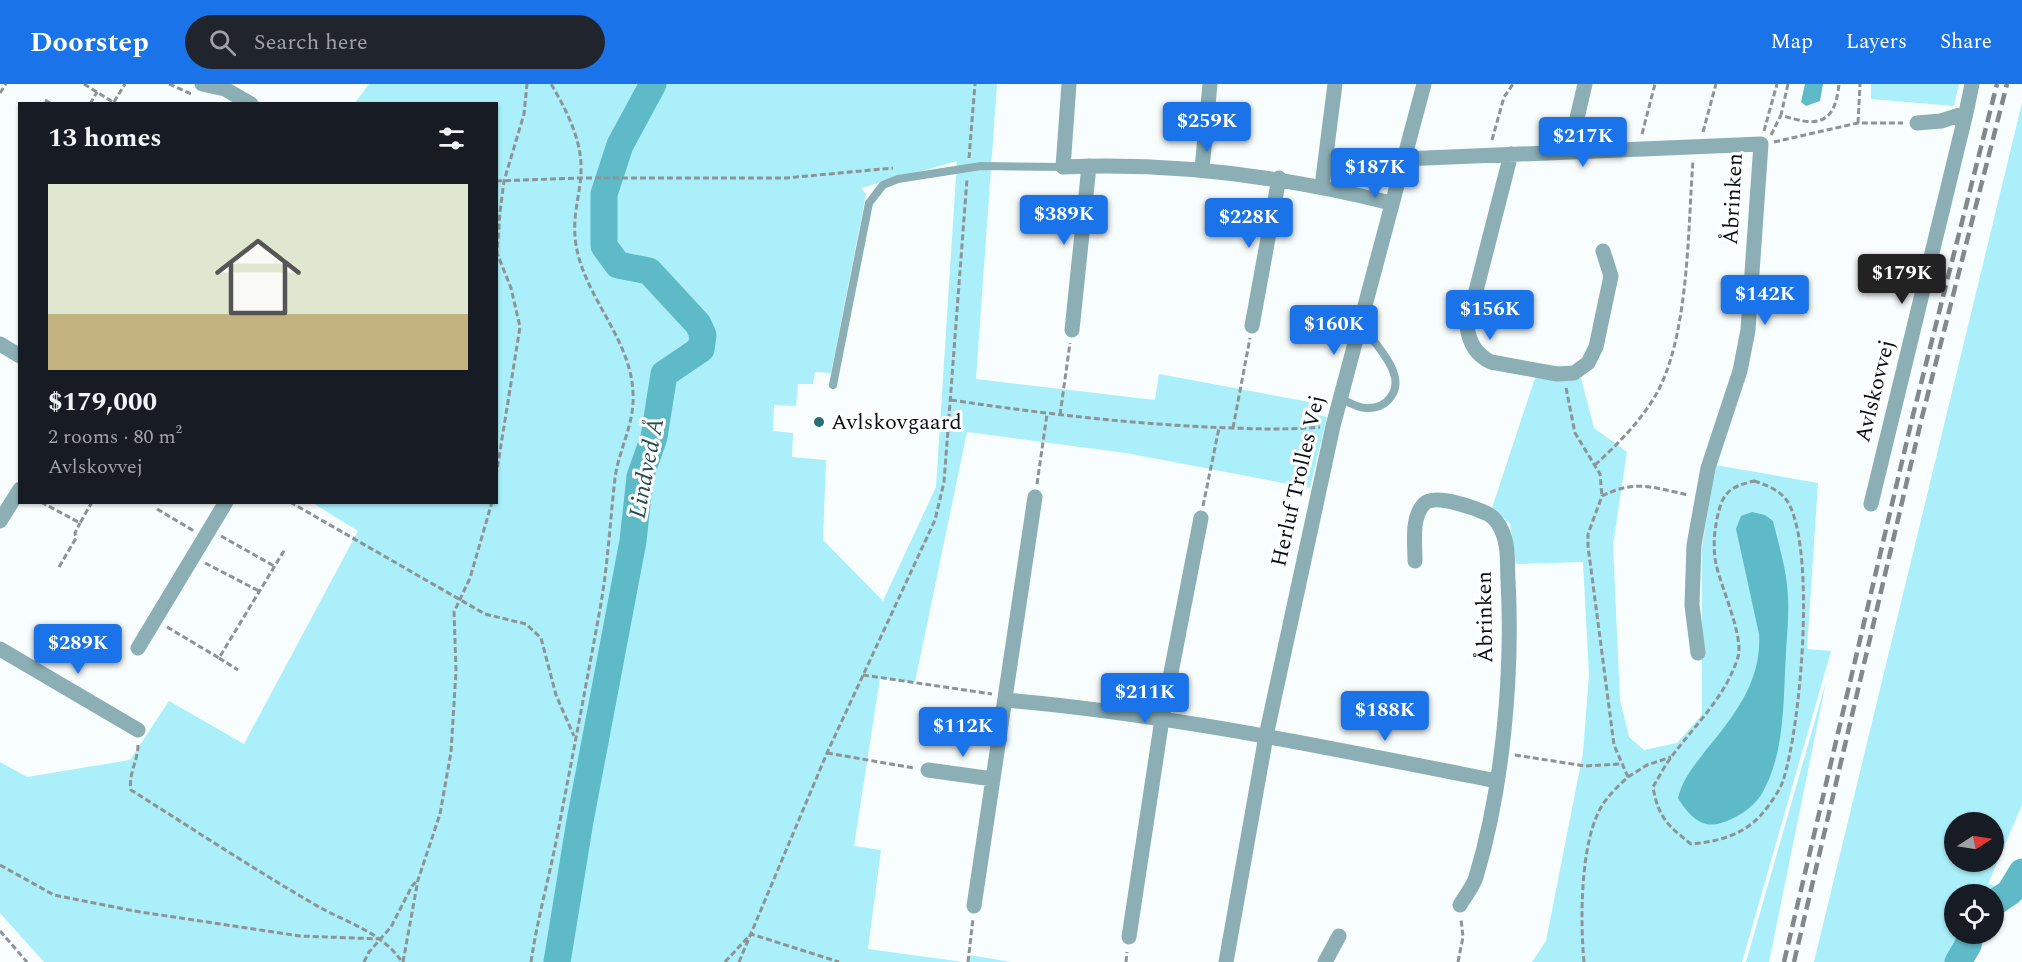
<!DOCTYPE html>
<meta charset="utf-8">
<style>
:root{--surface:#171b24;--page:#20242c;--text:#f1f3f6;--muted:#9ea1a6;--line:#363941;--accent:#1a73e8}
body{margin:0;font-family:Spectral,serif;background:var(--page);color:var(--text);height:100vh;display:flex;flex-direction:column;font-size:22px;white-space:nowrap}
*{box-sizing:border-box;margin:0}
p{font-size:20px;color:var(--muted)}
.icon{flex:none;width:33px;height:33px;fill:none;stroke:currentColor;stroke-width:2;stroke-linecap:round;stroke-linejoin:round}
.map{position:relative;flex:1;overflow:hidden}
.details{position:absolute;left:18px;top:18px;width:480px;height:402px;display:flex;flex-direction:column;background:var(--surface);border-radius:0px;box-shadow:0 2px 4px #0004}
.details>*{flex:none}
.needle{width:39px;rotate:78deg}
.fabs{position:absolute;left:1944px;top:728px;display:grid;gap:12px}
.fabs a{display:grid;place-items:center;width:60px;height:60px;border-radius:50%;background:var(--surface);box-shadow:0 2px 4px #0004;font-size:30px}
.price{position:absolute;translate:-50% -51px;padding:0 14px;border-radius:6px;background:var(--accent);color:#fff;font-size:20px;line-height:39px;filter:drop-shadow(0 2px 3px #0008)}
.price::after{content:'';position:absolute;left:50%;top:36px;width:18px;height:14px;margin-left:-9px;background:inherit;clip-path:polygon(0 0,100% 0,50% 100%)}
.price.current{background:#222;color:#fff}
ul{padding:0;list-style:none}
li{display:grid;align-content:center;gap:12px;height:318px;padding:0 30px}
li+li{border-top:2px solid var(--line)}
li span{display:grid;place-items:center;height:186px;border-radius:0px;color:#555}
li>.icon{margin-inline-start:auto}
span .icon{width:108px;height:108px;fill:#fffc;stroke-width:1}
li b{font-size:26px}
h2{display:flex;justify-content:space-between;align-items:center;height:72px;padding:0 30px;font-size:26px}
header{display:flex;align-items:center;gap:36px;box-sizing:border-box;height:84px;padding:0 30px;background:var(--accent);color:#fff}
header strong{font-size:28px}
nav{display:flex;gap:33px;margin-inline-start:auto;font-size:21px}
.search{width:420px;height:54px;background:var(--page);display:flex;align-items:center;gap:15px;box-sizing:border-box;padding:0 21px;border-radius:33px;color:var(--muted);font-size:22px}
.map>svg:first-child{display:block}
.green{fill:#aaeffa;fill-rule:evenodd}
.water{fill:#5fbac8}
.lines{fill:none;stroke-linecap:round;stroke-linejoin:round}
.river{stroke:#5fbac8;stroke-width:27}
.path{stroke:#8e9495;stroke-width:3;stroke-dasharray:6 3;stroke-linecap:butt}
.service{stroke:#8bafb5;stroke-width:8}
.minor{stroke:#8bafb5;stroke-width:15}
.rail{stroke:#82898a;stroke-width:4.5;stroke-dasharray:12 6;stroke-linecap:butt}
.poi-dot{fill:#256e78;stroke:#fff;stroke-width:2}
.labels{text-anchor:middle;dominant-baseline:central;stroke-width:6;stroke-linejoin:round;paint-order:stroke}
.street-label{font-size:22px;fill:#081011;stroke:#fff}
.poi-label{font-size:22px;fill:#081011;stroke:#fff;text-anchor:start}
.water-label{font-size:24px;font-style:italic;fill:#254f55;stroke:#fff}
</style>
<header>
<strong>Doorstep</strong>
<div class="search"><svg class="icon" aria-label="search" viewBox="0 0 24 24"><circle cx="10" cy="10" r="6"/><path d="M15 15l6 6"/></svg>Search here</div>
<nav><a>Map</a><a>Layers</a><a>Share</a></nav>
</header>
<div class="map">
<svg width="2022" height="878" viewBox="0 0 2022 878">
<rect width="100%" height="100%" fill="#f8fdfe"/>
<path class="green" d="M 369,0 L 997,0 L 976,295 L 1155,316 L 1159,290 L 1309,318 L 1308,329 L 1327,333 L 1310,404 L 1126,369 L 967,348 L 915,598 L 880,594 L 854,762 L 881,766 L 868,865 L 963,878 L 44,878 L 0,829 L 0,678 L 27,693 L 130,676 L 169,617 L 244,660 L 358,447 L 313,419 L 496,418 L 496,20 L 355,19 ZM 957,77 L 936,403 L 883,517 L 823,456 L 826,376 L 792,373 L 793,349 L 773,347 L 774,321 L 796,322 L 798,300 L 813,300 L 815,288 L 831,289 L 866,110 L 861,104 Z
M 1871,0 L 1959,0 L 1954,22 L 1871,15 Z
M 2022,19 L 2022,721 L 1988,800 L 1995,802 L 1991,810 L 1954,810 L 1954,849 L 1968,849 L 1951,878 L 1814,878 ZM 1954,738 L 1994,738 L 1994,777 L 1954,777 Z
M 1535,294 L 1581,294 L 1594,344 L 1627,368 L 1613,461 L 1620,616 L 1629,653 L 1644,666 L 1677,659 L 1702,631 L 1702,464 L 1715,381 L 1818,399 L 1807,565 L 1831,567 L 1742,878 L 1532,878 L 1546,857 L 1583,669 L 1589,591 L 1583,478 L 1516,480 L 1510,440 L 1492,424 Z
M 1826,598 L 1769,878 L 1746,878 Z
M 969,871 L 1011,878 L 968,878 Z"/>
<path class="water" d="M 1805,0 L 1823,0 L 1820,17 L 1806,22 L 1801,18 Z
M 1752,428 L 1765,431 L 1773,437 C 1779,462 1787,487 1788,513 C 1789,531 1787,550 1786,568 C 1783,615 1786,669 1761,711 C 1753,724 1735,735 1721,739 C 1701,746 1687,729 1678,714 C 1683,694 1694,682 1706,666 C 1734,632 1762,597 1759,550 L 1736,445 L 1741,432 Z"/>
<g class="lines">
<path class="river" d="M 1994,819 L 2010,808 L 2022,788
M 557,878 L 580,737 L 633,457 L 640,393 L 654,353 L 664,290 L 701,265 L 703,251 L 698,240 L 649,187 L 618,181 L 604,162 L 604,110 L 620,61 L 653,0
M 1958,878 L 1968,861 L 1971,849"/>
<path class="path" d="M 84,0 L 116,20
M 169,0 L 191,10
M 1788,0 L 1781,31 C 1816,43 1835,42 1839,0
M 0,9 L 6,0
M 45,16 L 52,20
M 114,18 L 125,0
M 90,20 L 97,8
M 1858,39 L 1860,0
M 1764,47 L 1777,0
M 1703,48 L 1716,0
M 1642,50 L 1655,0
M 1771,51 L 1781,31
M 1492,56 L 1504,13 L 1513,0
M 1774,58 L 1858,39 L 1903,39
M 969,74 L 975,0
M 496,97 L 579,94 L 786,94 L 893,84
M 1566,304 L 1575,349 L 1600,390 L 1602,412
M 951,316 C 1045,330 1138,341 1233,344 C 1263,345 1290,346 1320,343
M 1060,331 L 1070,259
M 1233,344 L 1250,254
M 1595,381 C 1619,359 1645,333 1660,303 C 1689,243 1688,143 1693,76
M 496,392 L 520,243 L 511,204 L 497,169 L 500,128 L 504,97 L 524,30 L 527,0
M 1754,397 C 1769,402 1783,407 1790,422 C 1815,475 1801,641 1783,697 C 1779,708 1768,723 1761,731 C 1743,751 1717,758 1691,760 C 1668,742 1658,733 1653,703 C 1659,693 1665,681 1672,672 C 1696,640 1726,612 1738,573 C 1744,553 1721,503 1716,480 C 1713,466 1714,449 1717,435 C 1722,409 1729,403 1754,397 Z
M 1037,400 L 1047,330
M 41,418 L 80,439 L 92,418
M 290,418 L 485,530 L 526,540 L 541,554 L 556,611 L 574,652
M 1203,422 L 1219,344
M 157,425 L 194,447
M 221,452 L 274,482
M 205,479 L 259,507
M 59,483 L 76,454 L 75,449 L 80,439
M 167,543 L 219,574 L 285,465
M 219,574 L 238,586
M 863,591 L 992,610
M 138,661 C 138,677 128,690 131,706 C 193,745 255,786 319,823 C 348,839 383,849 402,878
M 827,669 L 914,684
M 1515,671 L 1585,682 L 1620,680
M 1628,693 L 1647,681 L 1671,673
M 0,781 L 54,811 L 134,827 L 300,852 L 381,855
M 0,847 L 27,878
M 364,878 L 369,868 L 391,843 L 412,802 L 416,798
M 403,878 L 418,796 L 440,730 L 451,668 L 456,587 L 454,528 L 470,494 L 492,418
M 531,878 C 537,837 548,798 556,758 C 571,680 586,602 600,525 C 608,481 610,437 615,394 C 619,365 635,339 633,309 C 631,255 585,214 576,161 C 571,129 582,109 581,80 C 580,53 565,23 551,0
M 725,878 L 751,850 L 839,878
M 739,878 L 827,669 L 935,436 L 944,398 L 967,95
M 968,878 L 973,835
M 1126,878 L 1127,868
M 1458,878 L 1463,853 L 1461,835
M 1584,878 C 1580,837 1580,755 1603,720 C 1610,710 1619,701 1628,693 L 1614,661 L 1588,462 L 1588,450 L 1602,412 C 1636,395 1654,404 1689,411"/>
<path class="service" d="M 833,301 L 869,119 L 883,101 L 898,95 L 981,82 L 1063,83
M 1340,314 C 1348,318 1357,324 1366,324 C 1388,325 1401,306 1393,287 C 1387,270 1371,255 1361,240"/>
<path class="minor" d="M 202,0 L 225,5 L 251,20
M 1069,0 L 1063,83 C 1175,78 1282,92 1391,119
M 1917,39 L 1941,37 L 1966,29 L 1972,0
M 1569,68 L 1585,0
M 1511,70 L 1467,242 C 1469,259 1476,271 1491,278 L 1557,290 L 1574,289 L 1588,279 L 1596,263 L 1611,192 L 1603,167
M 1403,75 L 1761,60 L 1748,246 L 1740,287 L 1708,384 L 1694,461 L 1692,521 L 1698,569
M 1202,85 L 1210,0
M 1322,102 L 1335,0
M 1252,242 L 1279,94
M 1072,246 L 1089,82
M 0,260 L 20,272
M 1871,420 L 1966,29
M 0,437 L 20,405
M 1415,477 C 1415,460 1411,433 1424,420 C 1435,409 1475,424 1488,430 C 1495,434 1499,440 1502,447 C 1509,462 1507,480 1508,496 C 1513,589 1503,704 1476,793 C 1473,803 1465,812 1460,821
M 138,564 L 226,418
M 0,565 L 138,646
M 1005,616 C 1170,630 1333,665 1497,697
M 928,686 L 993,695
M 974,822 L 1035,413
M 1129,853 L 1162,635 L 1201,434
M 1226,878 L 1266,652 L 1333,342 L 1424,0
M 1325,878 L 1339,852"/>
<path class="rail" d="M 1784,878 L 1913,331 L 1997,0
M 1794,878 L 1922,333 L 2007,0"/>
</g>
<circle class="poi-dot" cx="819" cy="338" r="6"/>
<g class="labels">
<g class="street-label">
<text transform="translate(1733 115) rotate(-87)">Åbrinken</text>
<text transform="translate(1875 307) rotate(-76)">Avlskovvej</text>
<text transform="translate(1298 397) rotate(-77)">Herluf Trolles Vej</text>
<text transform="translate(1485 533) rotate(-91)">Åbrinken</text>
</g>
<g class="poi-label">
<text x="831" y="338">Avlskovgaard</text>
</g>
<g class="water-label">
<text transform="translate(647 384) rotate(-79)">Lindved Å</text>
</g>
</g>
</svg>
<div class="fabs">
<a><svg class="needle" viewBox="-14 -14 28 28"><path d="M0-13l5 13h-10z" fill="#e53935"/><path d="M0 13l5-13h-10z" fill="#9ea1a6"/></svg></a>
<a><svg class="icon" aria-label="locate" viewBox="0 0 24 24"><circle cx="12" cy="12" r="6"/><path d="M12 2v4M12 18v4M2 12h4M18 12h4"/></svg></a>
</div>
<b class="price" style="left:1207px;top:69px">$259K</b>
<b class="price" style="left:1583px;top:84px">$217K</b>
<b class="price" style="left:1375px;top:115px">$187K</b>
<b class="price" style="left:1064px;top:162px">$389K</b>
<b class="price" style="left:1249px;top:165px">$228K</b>
<b class="price current" style="left:1902px;top:221px">$179K</b>
<b class="price" style="left:1765px;top:242px">$142K</b>
<b class="price" style="left:1490px;top:257px">$156K</b>
<b class="price" style="left:1334px;top:272px">$160K</b>
<b class="price" style="left:78px;top:591px">$289K</b>
<b class="price" style="left:1145px;top:640px">$211K</b>
<b class="price" style="left:1385px;top:658px">$188K</b>
<b class="price" style="left:963px;top:674px">$112K</b>
<section class="details">
<h2>13 homes<svg class="icon" aria-label="filters" viewBox="0 0 24 24"><path d="M4 7h16M4 17h16"/><circle cx="9" cy="7" r="2"/><circle cx="15" cy="17" r="2"/></svg></h2>
<ul>
<li><span style="background:linear-gradient(#dfe7d0 70%,#c2b280 0)"><svg class="icon" aria-label="home" viewBox="0 0 24 24"><path d="M3 11l9-7 9 7M6 9v11h12V9"/></svg></span><div><b>$179,000</b><p>2 rooms · 80 m²</p><p>Avlskovvej</p></div></li>
</ul>
</section>
</div>
